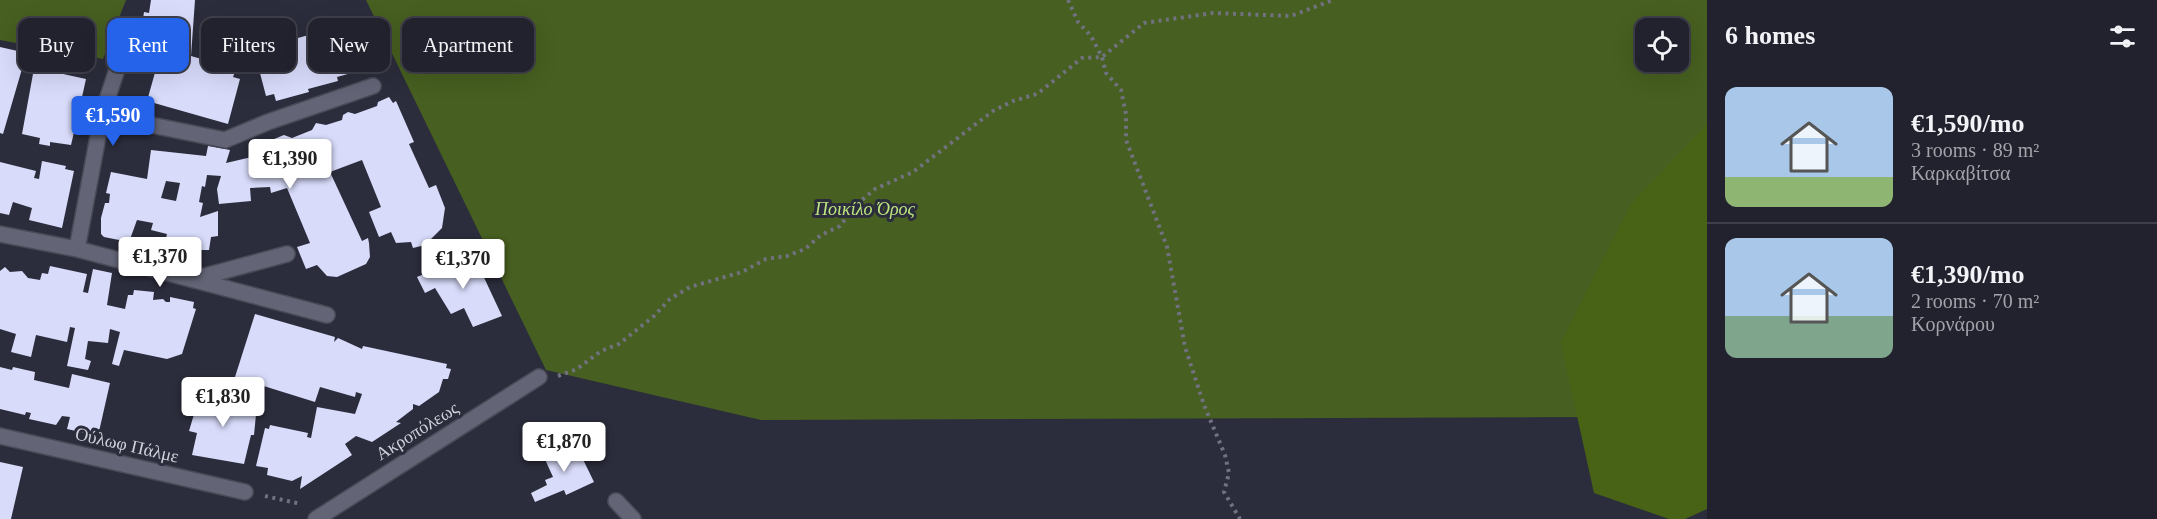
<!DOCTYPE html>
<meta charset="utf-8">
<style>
:root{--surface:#21222d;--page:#2d2f39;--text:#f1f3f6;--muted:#a2a4aa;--line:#3e3f49;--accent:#2563eb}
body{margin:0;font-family:"Times New Roman",serif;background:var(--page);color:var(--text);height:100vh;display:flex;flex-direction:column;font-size:22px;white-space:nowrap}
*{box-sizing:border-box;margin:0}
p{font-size:20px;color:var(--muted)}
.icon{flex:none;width:33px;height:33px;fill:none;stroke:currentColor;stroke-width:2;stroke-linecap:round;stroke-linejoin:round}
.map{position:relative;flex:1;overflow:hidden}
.panel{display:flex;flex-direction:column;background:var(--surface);width:450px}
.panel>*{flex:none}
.guide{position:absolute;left:18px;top:18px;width:570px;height:54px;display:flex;gap:12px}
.controls{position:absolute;left:1635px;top:18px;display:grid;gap:12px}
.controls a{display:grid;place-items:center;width:54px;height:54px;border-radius:12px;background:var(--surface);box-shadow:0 6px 24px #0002,0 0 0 2px var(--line);font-size:30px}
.price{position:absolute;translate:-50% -51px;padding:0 14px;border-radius:6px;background:#fff;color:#222;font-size:20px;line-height:39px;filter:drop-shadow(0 2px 3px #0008)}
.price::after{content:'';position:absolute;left:50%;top:36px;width:18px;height:14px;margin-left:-9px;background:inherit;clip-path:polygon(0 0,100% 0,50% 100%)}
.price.on{background:var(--accent);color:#fff}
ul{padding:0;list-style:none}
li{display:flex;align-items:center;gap:18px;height:150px;padding:0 18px}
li+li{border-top:2px solid var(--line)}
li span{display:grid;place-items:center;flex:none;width:168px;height:120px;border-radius:12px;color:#555}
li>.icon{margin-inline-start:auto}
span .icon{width:72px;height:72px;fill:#fffc;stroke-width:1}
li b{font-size:26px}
h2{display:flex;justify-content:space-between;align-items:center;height:72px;padding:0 18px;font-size:26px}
.tag{padding:0 21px;border-radius:12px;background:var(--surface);box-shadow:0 6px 24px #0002,0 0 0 2px var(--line);font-size:21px;line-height:54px}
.tag.on{background:var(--accent);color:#fff}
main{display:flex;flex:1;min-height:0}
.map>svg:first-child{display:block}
.green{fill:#475f20;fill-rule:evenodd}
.forest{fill:#486315}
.building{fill:#d8dbfa;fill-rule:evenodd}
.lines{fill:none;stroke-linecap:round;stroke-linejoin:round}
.service-casing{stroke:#494a57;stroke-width:18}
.minor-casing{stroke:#494a57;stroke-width:18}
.path{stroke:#71727f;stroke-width:4;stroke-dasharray:3 4.5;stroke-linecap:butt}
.service{stroke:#636476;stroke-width:15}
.minor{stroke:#636476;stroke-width:15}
.labels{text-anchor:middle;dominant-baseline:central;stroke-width:6;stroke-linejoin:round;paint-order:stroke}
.park-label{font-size:18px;font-style:italic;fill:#bce57f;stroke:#2c2d3c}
.street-label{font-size:18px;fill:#d0d1db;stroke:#2c2d3c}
</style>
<main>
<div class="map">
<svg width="1707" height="519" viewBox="0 0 1707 519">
<rect width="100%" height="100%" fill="#2c2d3c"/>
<path class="green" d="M 0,0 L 126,0 L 103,59 L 0,40 Z
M 366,0 L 1707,0 L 1707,367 L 1596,417 L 761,420 L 546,370 ZM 1646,28 L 1678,28 L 1678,62 L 1646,62 Z"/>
<path class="forest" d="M 1707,124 L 1707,509 L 1685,519 L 1669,519 L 1594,493 L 1561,343 L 1631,204 Z"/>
<path class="building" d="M 151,0 L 195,0 L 191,56 L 236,69 L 233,77 L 240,79 L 228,124 L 147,101 L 156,69 L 164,71 L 171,50 L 164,48 L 168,31 L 142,26 L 144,12 L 149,13 Z
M 61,17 L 67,41 L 50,45 L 44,22 Z
M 349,24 L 350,28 L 361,25 L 373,67 L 337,77 L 338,81 L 308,89 L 309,92 L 276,101 L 274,94 L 266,96 L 254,50 Z
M 0,47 L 22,52 L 20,61 L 24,62 L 3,134 L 0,133 Z
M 45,62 L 55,68 L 54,72 L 86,79 L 78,115 L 85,117 L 82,129 L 75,128 L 71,145 L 50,142 L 50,146 L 39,144 L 40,138 L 22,134 L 35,63 Z
M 389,97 L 393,103 L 396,101 L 414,142 L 409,144 L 429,188 L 436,185 L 445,208 L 442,228 L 425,245 L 413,248 L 411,242 L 396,243 L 391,232 L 379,237 L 369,212 L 381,207 L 362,160 L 330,172 L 362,241 L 368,238 L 369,243 L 370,257 L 366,264 L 337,277 L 327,276 L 317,265 L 306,269 L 297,247 L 310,243 L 287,188 L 271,193 L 270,187 L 250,188 L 251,201 L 219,204 L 217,189 L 221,176 L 207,175 L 205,187 L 202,186 L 199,202 L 203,203 L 200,217 L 218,211 L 218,236 L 211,237 L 209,250 L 163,250 L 167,234 L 151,230 L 153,223 L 137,220 L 129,242 L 104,237 L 101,234 L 101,218 L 105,203 L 109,203 L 110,194 L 106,193 L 111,172 L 147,179 L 151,150 L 206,156 L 208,146 L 230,150 L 226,163 L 264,154 L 262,144 L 284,135 L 292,138 L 312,130 L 316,123 L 326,125 L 342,120 L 343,115 L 348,112 L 355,114 L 377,106 L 378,102 ZM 166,181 L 180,183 L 176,201 L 161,198 Z
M 42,161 L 66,166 L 65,169 L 74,171 L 62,228 L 29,220 L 32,208 L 13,202 L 9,215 L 0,213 L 0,162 L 36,171 L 34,178 L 39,179 Z
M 473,254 L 502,316 L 473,327 L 464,308 L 451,314 L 435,288 L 425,293 L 417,277 L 431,271 L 432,273 Z
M 50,266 L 87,274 L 83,292 L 88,293 L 93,269 L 112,273 L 107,305 L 125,309 L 128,295 L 133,295 L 134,290 L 154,292 L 153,300 L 163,299 L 166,302 L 170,302 L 170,297 L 194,302 L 193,308 L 196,309 L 182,354 L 167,359 L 124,350 L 119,366 L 112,364 L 120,332 L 110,329 L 108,343 L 88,341 L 85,359 L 91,361 L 88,370 L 67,366 L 75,328 L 70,327 L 67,342 L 36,335 L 31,357 L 11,352 L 16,334 L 0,329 L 0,271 L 5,267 L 10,272 L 22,271 L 28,278 L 40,280 L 42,273 L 48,274 Z
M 255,314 L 335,337 L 334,342 L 338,338 L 362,349 L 363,346 L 447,364 L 446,368 L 451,369 L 448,379 L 443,379 L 439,392 L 419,406 L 413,404 L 413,409 L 396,422 L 401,423 L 372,442 L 356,436 L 345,444 L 352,455 L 300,489 L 302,476 L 292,481 L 267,475 L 268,468 L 256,466 L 265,428 L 269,429 L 270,425 L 308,433 L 307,437 L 311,438 L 317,407 L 355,414 L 362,394 L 356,392 L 355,397 L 320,387 L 315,402 L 235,377 Z
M 0,367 L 12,370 L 13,367 L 35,372 L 34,380 L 69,388 L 72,374 L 110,383 L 98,436 L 67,429 L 70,417 L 62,416 L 56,425 L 29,419 L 31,413 L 26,412 L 25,415 L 0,409 Z
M 200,394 L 257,404 L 254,435 L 251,435 L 244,464 L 192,455 L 197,433 L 189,431 Z
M 567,444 L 570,451 L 577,447 L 594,482 L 566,495 L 564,490 L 535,502 L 531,493 L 547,485 L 545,480 L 553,477 L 543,455 Z
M 0,462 L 23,467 L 11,519 L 0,519 Z"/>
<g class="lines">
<defs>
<path id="service" d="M 616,501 L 633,519"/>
<path id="minor" d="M 102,115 L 225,140 L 268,122 L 373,86
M 0,234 L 77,249 L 327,315
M 77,249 L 102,115 L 127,39
M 194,279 L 287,254
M 0,436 L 245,492
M 316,519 L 539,377"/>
</defs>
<use href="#service" class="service-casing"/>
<use href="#minor" class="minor-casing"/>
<path class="path" d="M 1068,0 L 1078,22 L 1091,36 L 1102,57 L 1106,73 L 1121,90 L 1126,114 L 1126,140 L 1167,247 L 1185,347 L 1204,405 L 1225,455 L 1229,473 L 1224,492 L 1240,519
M 558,376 L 577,369 L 601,351 L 619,344 L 654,316 L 670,299 L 690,287 L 742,272 L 766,259 L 787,256 L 805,249 L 821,235 L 840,226 L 856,205 L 875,189 L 913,172 L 993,111 L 1013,101 L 1037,94 L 1082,58 L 1102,57 L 1144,23 L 1213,13 L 1291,16 L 1333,0
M 265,496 L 301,504"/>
<use href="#service" class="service"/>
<use href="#minor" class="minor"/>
</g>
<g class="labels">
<g class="park-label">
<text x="865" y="209">Ποικίλο Όρος</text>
</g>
<g class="street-label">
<text transform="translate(417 431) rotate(-32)">Ακροπόλεως</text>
<text transform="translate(127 445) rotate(13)">Ούλωφ Πάλμε</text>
</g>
</g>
</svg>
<div class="controls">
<a><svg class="icon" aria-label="locate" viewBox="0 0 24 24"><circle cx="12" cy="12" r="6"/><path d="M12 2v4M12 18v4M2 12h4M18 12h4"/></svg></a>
</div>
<b class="price on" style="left:113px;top:147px">€1,590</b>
<b class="price" style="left:290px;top:190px">€1,390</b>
<b class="price" style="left:160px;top:288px">€1,370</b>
<b class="price" style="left:463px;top:290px">€1,370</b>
<b class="price" style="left:223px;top:428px">€1,830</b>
<b class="price" style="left:564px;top:473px">€1,870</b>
<div class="guide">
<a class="tag">Buy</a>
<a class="tag on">Rent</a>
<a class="tag">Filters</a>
<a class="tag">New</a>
<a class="tag">Apartment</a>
</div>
</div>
<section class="panel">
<h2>6 homes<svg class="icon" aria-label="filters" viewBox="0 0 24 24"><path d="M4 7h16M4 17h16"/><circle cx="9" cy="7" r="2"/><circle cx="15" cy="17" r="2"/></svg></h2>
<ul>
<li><span style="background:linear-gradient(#a9c7e8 75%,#8fb573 0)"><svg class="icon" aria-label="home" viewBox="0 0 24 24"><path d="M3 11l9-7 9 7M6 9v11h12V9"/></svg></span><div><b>€1,590/mo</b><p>3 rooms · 89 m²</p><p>Καρκαβίτσα</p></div></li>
<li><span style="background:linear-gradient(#a9c7e8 65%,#7fa58c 0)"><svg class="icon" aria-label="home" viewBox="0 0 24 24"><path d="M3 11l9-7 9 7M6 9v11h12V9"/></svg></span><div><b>€1,390/mo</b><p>2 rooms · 70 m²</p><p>Κορνάρου</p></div></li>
</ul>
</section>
</main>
